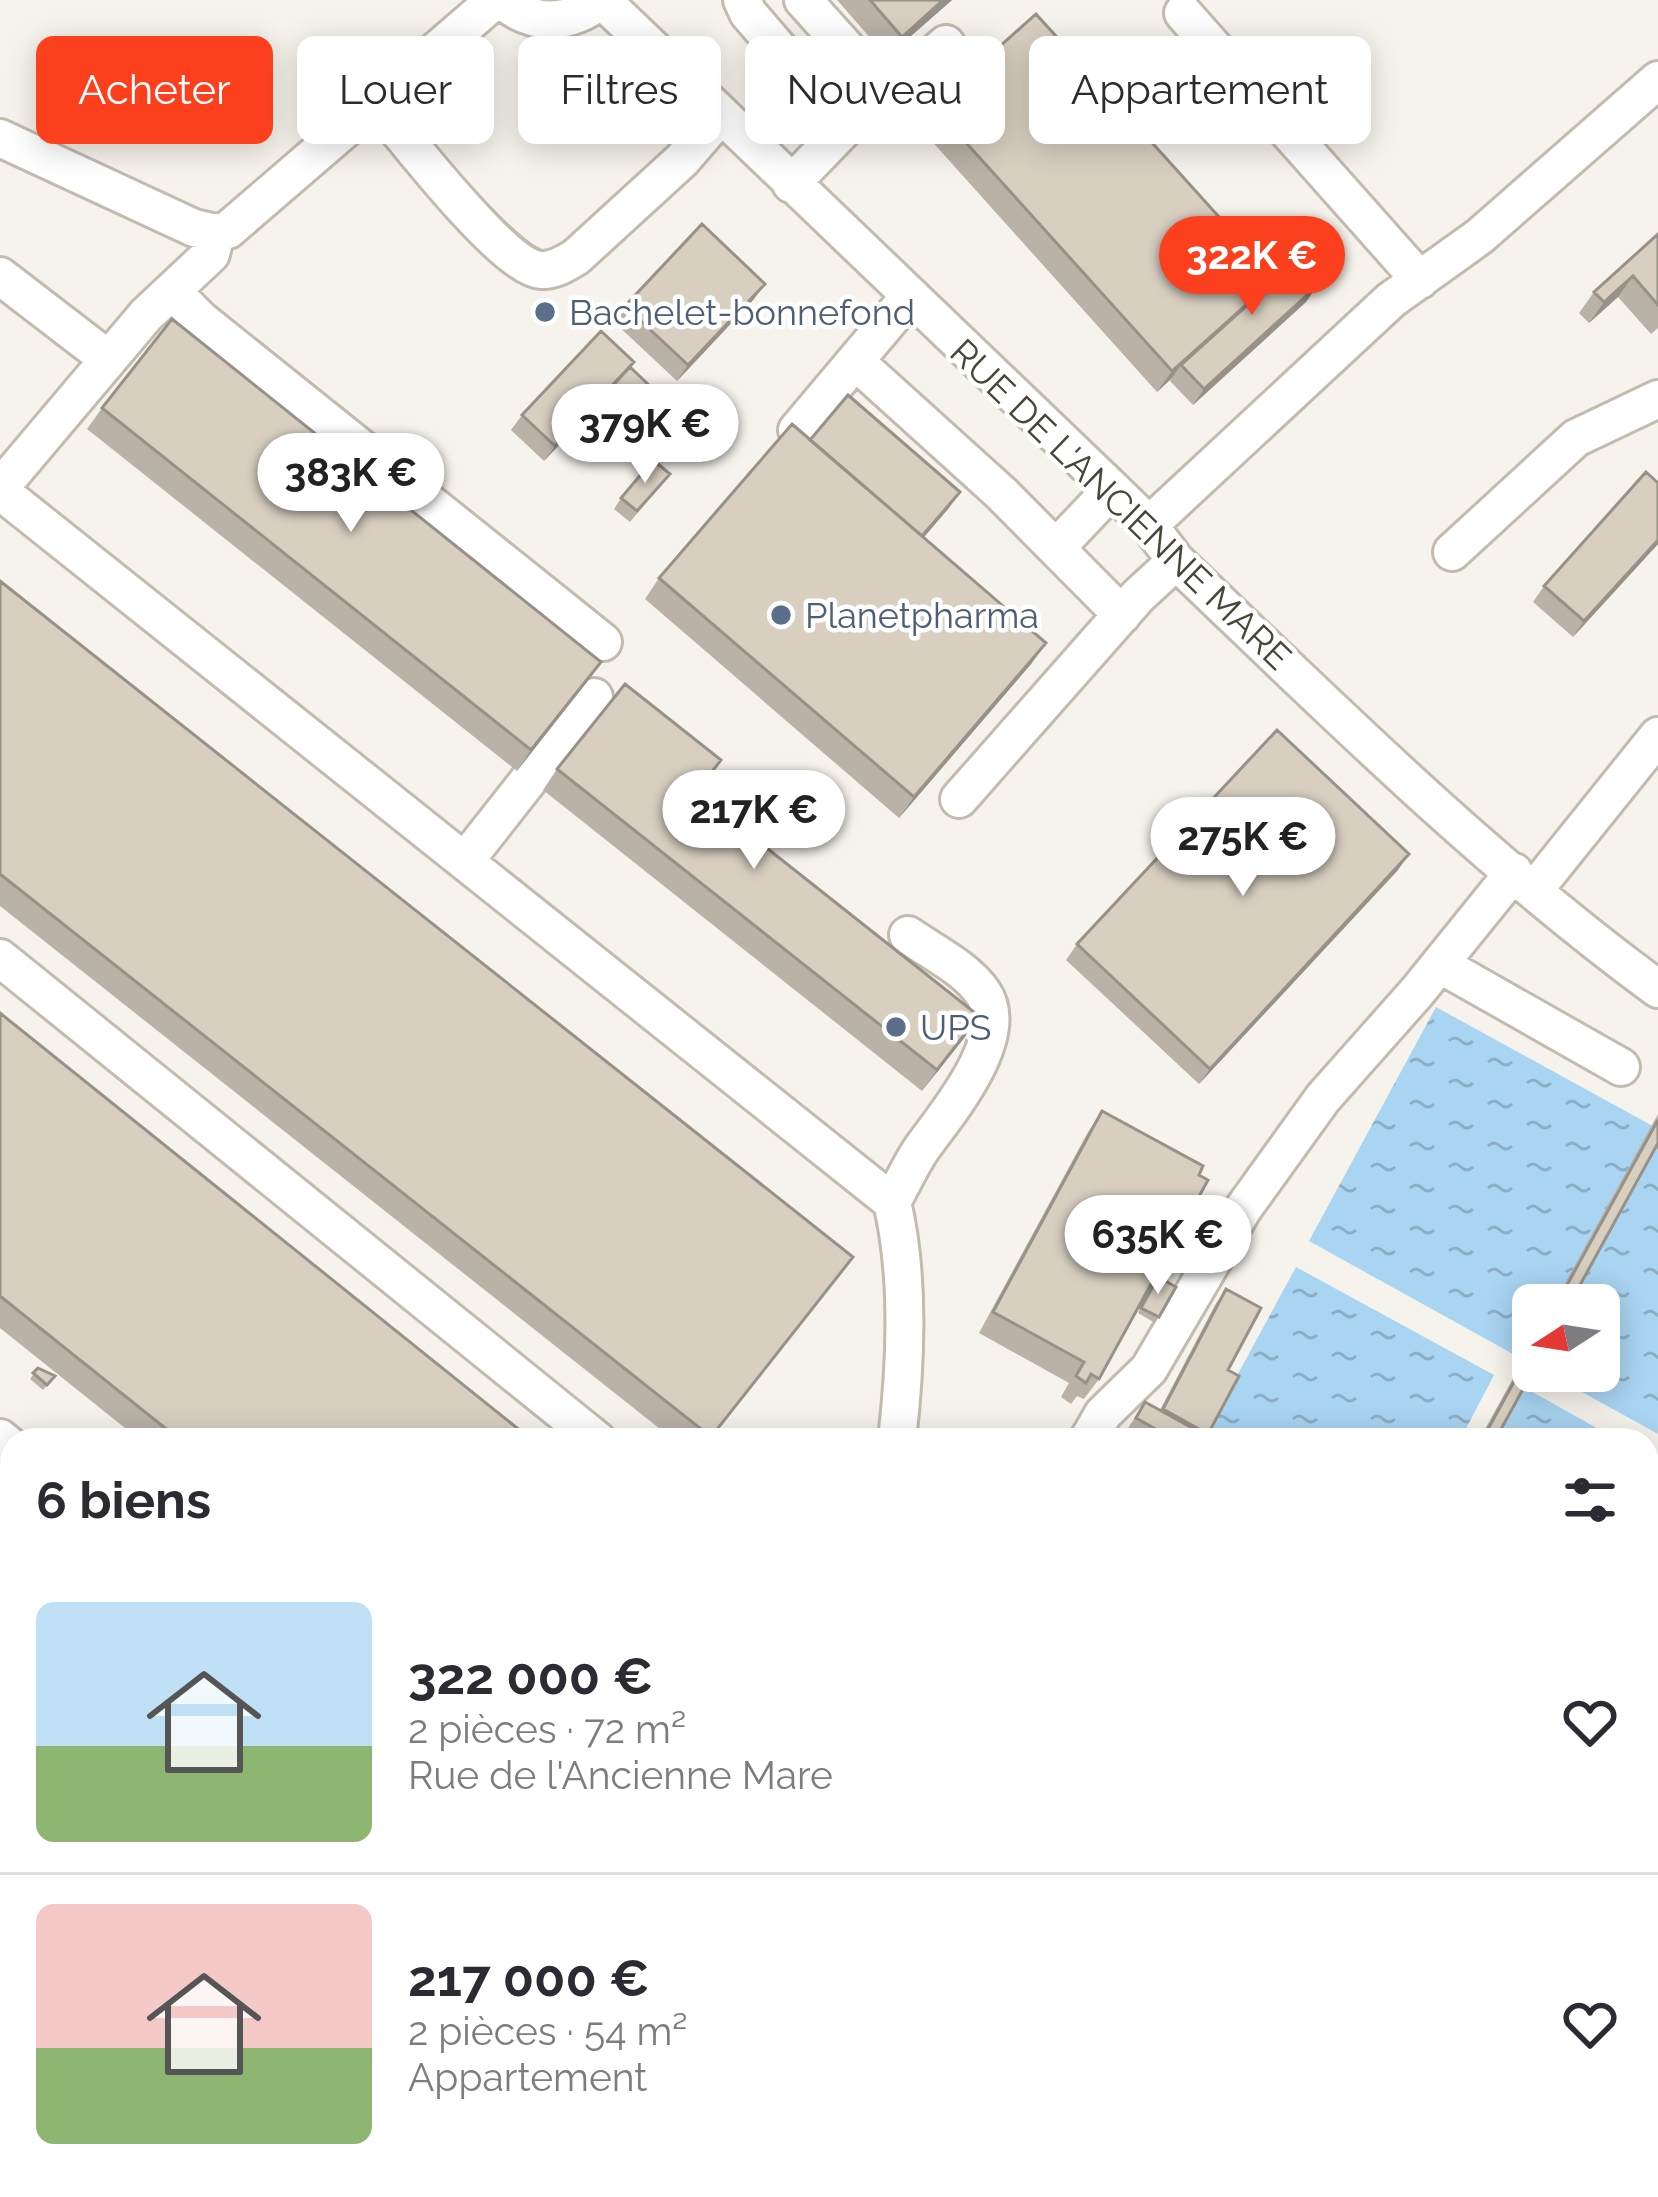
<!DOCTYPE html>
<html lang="fr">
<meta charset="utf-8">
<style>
:root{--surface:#fff;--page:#f2f2f3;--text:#2b2b33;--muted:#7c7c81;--line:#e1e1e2;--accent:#fc3f1d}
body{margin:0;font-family:Raleway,sans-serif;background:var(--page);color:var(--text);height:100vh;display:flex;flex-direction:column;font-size:45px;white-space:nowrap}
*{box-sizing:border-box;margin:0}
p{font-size:39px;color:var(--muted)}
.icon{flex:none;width:66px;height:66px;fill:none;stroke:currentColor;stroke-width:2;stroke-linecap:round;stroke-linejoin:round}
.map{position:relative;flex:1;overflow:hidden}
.drawer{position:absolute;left:0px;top:1428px;width:1659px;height:771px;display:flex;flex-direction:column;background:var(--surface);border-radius:36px 36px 0 0;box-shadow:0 6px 30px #0003}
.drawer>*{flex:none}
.hud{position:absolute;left:36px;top:36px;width:1587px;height:108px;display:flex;gap:24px}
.needle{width:78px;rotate:258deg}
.controls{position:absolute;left:1512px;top:1284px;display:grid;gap:24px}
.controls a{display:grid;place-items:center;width:108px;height:108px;border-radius:18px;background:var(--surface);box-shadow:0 6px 30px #0003;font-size:60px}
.price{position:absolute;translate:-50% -102px;padding:0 27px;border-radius:42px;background:#fff;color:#222;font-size:39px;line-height:78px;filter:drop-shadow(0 3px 6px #0008)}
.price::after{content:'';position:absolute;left:50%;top:72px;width:36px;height:27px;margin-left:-18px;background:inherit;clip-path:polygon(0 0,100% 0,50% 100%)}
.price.on{background:var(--accent);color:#fff}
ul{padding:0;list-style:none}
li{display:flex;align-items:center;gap:36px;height:300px;padding:0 36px}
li+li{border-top:3px solid var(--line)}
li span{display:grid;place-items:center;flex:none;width:336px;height:240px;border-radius:18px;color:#555}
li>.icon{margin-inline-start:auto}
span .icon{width:144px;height:144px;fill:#fffc;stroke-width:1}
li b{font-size:51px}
h2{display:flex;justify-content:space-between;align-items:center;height:144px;padding:0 36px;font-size:51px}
.chip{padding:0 42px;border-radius:18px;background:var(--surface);box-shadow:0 6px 30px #0003;font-size:42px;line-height:108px}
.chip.on{background:var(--accent);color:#fff}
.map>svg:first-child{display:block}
.water{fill:url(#water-ripples)}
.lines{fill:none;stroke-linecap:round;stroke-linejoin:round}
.minor-casing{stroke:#c2bbae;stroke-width:42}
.minor{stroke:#fff;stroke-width:36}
.wall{fill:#bab2a6}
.shaded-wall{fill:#979187}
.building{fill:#d8cfc1;stroke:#979187;stroke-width:3}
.service-dot{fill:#5c6f8a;stroke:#fff;stroke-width:4.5}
.labels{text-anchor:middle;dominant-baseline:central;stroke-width:9;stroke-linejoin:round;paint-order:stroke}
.service-label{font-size:36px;fill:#4e5e75;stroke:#fff;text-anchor:start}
.street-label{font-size:36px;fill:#4b4439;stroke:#fff}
</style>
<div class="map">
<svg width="1658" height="2197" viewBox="0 0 1658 2197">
<defs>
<pattern id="water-ripples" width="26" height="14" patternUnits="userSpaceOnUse" patternTransform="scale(3)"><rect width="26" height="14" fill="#a9d4f2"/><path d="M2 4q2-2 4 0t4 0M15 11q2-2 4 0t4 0" fill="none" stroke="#8caec5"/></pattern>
</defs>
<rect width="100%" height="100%" fill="#f6f3ec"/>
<path class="water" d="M 1436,1007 L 1658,1129 L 1658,1434 L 1544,1371 L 1599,1371 L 1599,1305 L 1533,1305 L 1533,1365 L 1309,1241 Z
M 1296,1267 L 1494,1375 L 1460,1440 L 1202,1440 Z
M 1522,1386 L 1618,1440 L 1492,1440 Z
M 1647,1456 L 1658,1462 L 1658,1703 L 1647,1697 Z
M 843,2187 L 981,2187 L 968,2197 L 853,2197 Z
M 1022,2187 L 1103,2187 L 1118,2197 L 1003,2197 Z"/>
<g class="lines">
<defs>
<path id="minor" d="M 502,0 C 533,27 570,25 601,0
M 602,0 L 1112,489 L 1149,525 L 1176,561 C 1331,709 1485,862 1658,989
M 742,0 L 748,13 L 846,127
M 803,0 L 885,91
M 1183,13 L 1420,280
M 377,104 C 404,137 505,268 541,270 C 554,271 566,263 576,257 L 682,160 L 720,116
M 0,138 L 194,228 L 216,233 L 228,230 L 495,0
M 791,184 L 846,127 L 946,44
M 0,276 L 108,359
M 172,291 L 201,320 L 603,642
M 855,361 L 1001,493 L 1122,615
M 797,430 L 909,297
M 0,488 L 146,315 L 211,254 L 216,233
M 0,491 L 892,1202
M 1149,525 L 1391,300 L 1480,236 L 1658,80
M 1056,548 L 1112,489
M 1452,552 L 1576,438 L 1658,399
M 959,799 L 1138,596 L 1176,561
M 465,861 L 594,697
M 1535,889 L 1658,736
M 0,958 L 597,1440
M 1441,965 L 1621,1067
M 0,1438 L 12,1448
M 897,1440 C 906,1363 910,1277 892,1202 C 903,1183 912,1161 925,1144 C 949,1111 1012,1036 983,993 C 966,968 932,952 908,935
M 1088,1440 L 1103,1414 L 1149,1369 L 1243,1209 L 1323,1098 L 1417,992 L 1514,872
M 0,1668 L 12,1674
M 0,1976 L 12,1985
M 1647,2073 L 1658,2077
M 0,2128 L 12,2136
M 215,2187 L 224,2197
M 733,2187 L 742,2197
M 9,2197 L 22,2187"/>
</defs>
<use href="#minor" class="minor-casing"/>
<use href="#minor" class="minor"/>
</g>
<path class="wall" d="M 837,0 L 952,0 L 887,57 Z
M 933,106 L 1258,260 L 1317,286 L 1306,302 L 1193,405 L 1170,381 L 1171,379 L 1157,392 L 919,127 Z
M 1658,234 L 1658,328 L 1651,334 L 1618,297 L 1589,323 L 1579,313 L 1594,292 Z
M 754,299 L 677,381 L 614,322 L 625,306 Z
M 630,367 L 651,387 L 617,424 L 598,404 L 544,461 L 511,430 L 522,415 Z
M 102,408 L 601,662 L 517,771 L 87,429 Z
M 810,440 L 960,492 L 923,538 L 1046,643 L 1031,664 L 899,818 L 645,599 L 659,578 Z
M 670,474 L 630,522 L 614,509 L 621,498 Z
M 1658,483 L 1658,544 L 1573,637 L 1533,602 L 1544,586 Z
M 0,581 L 853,1257 L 710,1440 L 674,1440 L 0,906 Z
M 557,769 L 697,793 L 979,1016 L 922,1091 L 543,790 Z
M 1398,870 L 1199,1084 L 1066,960 L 1077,944 Z
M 0,1013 L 532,1440 L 140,1440 L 0,1328 Z
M 1102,1111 L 1099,1379 L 1084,1399 L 1077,1396 L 1071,1404 L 1061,1397 L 1069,1383 L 979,1333 L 1088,1132 Z
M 1658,1114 L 1658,1143 L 1569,1305 L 1553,1305 Z
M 1154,1282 L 1176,1287 L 1155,1323 L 1138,1313 Z
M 1226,1289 L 1228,1370 L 1207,1436 L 1214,1440 L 1121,1439 L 1145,1402 L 1160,1410 L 1215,1305 Z
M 1533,1342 L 1533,1371 L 1495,1440 L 1479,1440 Z
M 38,1368 L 55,1376 L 43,1390 L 30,1379 Z
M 1658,1925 L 1658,2037 L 1647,2031 L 1647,1934 Z
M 1547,2187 L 1602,2187 L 1588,2197 L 1553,2197 Z"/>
<path class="shaded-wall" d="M 943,0 L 952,0 L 887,57 L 902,37 Z
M 1633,276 L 1618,297 L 1589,323 L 1604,302 Z
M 1275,279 L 1181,365 L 1171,379 L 1157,392 L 1172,371 Z
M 765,284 L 754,299 L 677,381 L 688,365 Z
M 1317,286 L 1306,302 L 1193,405 L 1204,389 Z
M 634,362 L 598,404 L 544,461 L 555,446 Z
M 960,492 L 949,508 L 907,557 L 918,541 Z
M 1658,540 L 1658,544 L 1573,637 L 1584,621 Z
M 1046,643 L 1031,664 L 899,818 L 914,797 Z
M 601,662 L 587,682 L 517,771 L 531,750 Z
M 1409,854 L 1398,870 L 1199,1084 L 1210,1069 Z
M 979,1016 L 965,1037 L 922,1091 L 937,1070 Z"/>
<path class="building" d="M 870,0 L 943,0 L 902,37 Z
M 1036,14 L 1275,279 L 1172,371 L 933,106 Z
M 702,224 L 765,284 L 688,365 L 625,306 Z
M 1658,234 L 1658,305 L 1633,276 L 1604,302 L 1594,292 Z
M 1277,242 L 1317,286 L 1204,389 L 1181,365 L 1271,284 L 1275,279 L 1258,260 Z
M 172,319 L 601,662 L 531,750 L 102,408 Z
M 601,331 L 634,362 L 555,446 L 522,415 Z
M 630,367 L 651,387 L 625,414 L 605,394 Z
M 848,395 L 960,492 L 922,536 L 810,440 Z
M 792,424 L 1046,643 L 914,797 L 659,578 Z
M 653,460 L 670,474 L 637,511 L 621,498 Z
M 1646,472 L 1658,483 L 1658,540 L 1584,621 L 1544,586 Z
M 0,581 L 853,1257 L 711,1437 L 0,874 Z
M 625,684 L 721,760 L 696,792 L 979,1016 L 937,1070 L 557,769 Z
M 1277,730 L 1409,854 L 1210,1069 L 1077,944 Z
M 0,1013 L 532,1440 L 180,1440 L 0,1296 Z
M 1102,1111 L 1203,1166 L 1199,1175 L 1208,1180 L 1099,1379 L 1091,1374 L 1086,1383 L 1076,1376 L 1084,1362 L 993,1312 Z
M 1658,1120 L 1658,1143 L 1569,1305 L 1556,1305 Z
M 1158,1277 L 1176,1287 L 1159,1317 L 1141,1308 Z
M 1226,1289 L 1261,1308 L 1228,1370 L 1239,1376 L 1208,1434 L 1163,1409 Z
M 1533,1347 L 1533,1371 L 1495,1440 L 1482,1440 Z
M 38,1368 L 55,1376 L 47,1385 L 33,1373 Z
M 1145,1402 L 1214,1440 L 1175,1440 L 1136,1418 Z
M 1647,1679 L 1658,1686 L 1658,1707 L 1647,1701 Z
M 1647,1704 L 1658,1710 L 1658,1808 L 1647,1829 Z
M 1658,1925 L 1658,2015 L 1647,2006 L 1647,1934 Z
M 1647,2120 L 1652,2121 L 1658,2129 L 1658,2152 L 1652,2160 L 1647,2161 Z
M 45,2187 L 90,2187 L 98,2197 L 32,2197 Z
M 1561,2187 L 1595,2187 L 1590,2194 L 1581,2197 L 1567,2196 Z"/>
<g class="service-dot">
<circle cx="545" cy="312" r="12"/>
<circle cx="781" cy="615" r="12"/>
<circle cx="896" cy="1027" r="12"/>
</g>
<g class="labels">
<g class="service-label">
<text x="569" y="312">Bachelet-bonnefond</text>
<text x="805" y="615">Planetpharma</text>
<text x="920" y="1027">UPS</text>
</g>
<g class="street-label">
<text transform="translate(1121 504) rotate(44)">RUE DE L'ANCIENNE MARE</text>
</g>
</g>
</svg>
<div class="controls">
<a><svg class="needle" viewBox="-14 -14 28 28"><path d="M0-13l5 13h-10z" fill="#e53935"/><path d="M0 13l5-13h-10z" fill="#7c7c81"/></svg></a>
</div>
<b class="price on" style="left:1252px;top:318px">322K €</b>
<b class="price" style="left:645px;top:486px">379K €</b>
<b class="price" style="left:351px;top:535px">383K €</b>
<b class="price" style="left:754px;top:872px">217K €</b>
<b class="price" style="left:1243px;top:899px">275K €</b>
<b class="price" style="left:1158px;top:1297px">635K €</b>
<div class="hud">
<a class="chip on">Acheter</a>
<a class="chip">Louer</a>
<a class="chip">Filtres</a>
<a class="chip">Nouveau</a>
<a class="chip">Appartement</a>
</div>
<section class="drawer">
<h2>6 biens<svg class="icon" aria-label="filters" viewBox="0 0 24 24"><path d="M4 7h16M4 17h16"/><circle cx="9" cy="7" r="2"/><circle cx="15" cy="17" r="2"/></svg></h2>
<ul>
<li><span style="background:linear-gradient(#bfe0f5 60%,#8fb573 0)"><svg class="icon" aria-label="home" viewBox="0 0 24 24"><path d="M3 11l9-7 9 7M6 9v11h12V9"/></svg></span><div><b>322 000 €</b><p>2 pièces · 72 m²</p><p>Rue de l'Ancienne Mare</p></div><svg class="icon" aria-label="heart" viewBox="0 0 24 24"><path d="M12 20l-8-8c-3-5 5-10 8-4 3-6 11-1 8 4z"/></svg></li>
<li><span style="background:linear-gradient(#f6c9c9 60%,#8fb573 0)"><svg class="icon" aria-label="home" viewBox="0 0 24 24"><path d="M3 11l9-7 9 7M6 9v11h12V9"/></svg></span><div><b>217 000 €</b><p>2 pièces · 54 m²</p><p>Appartement</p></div><svg class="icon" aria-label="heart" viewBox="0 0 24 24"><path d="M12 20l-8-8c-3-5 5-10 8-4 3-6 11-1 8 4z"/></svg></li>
</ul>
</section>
</div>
